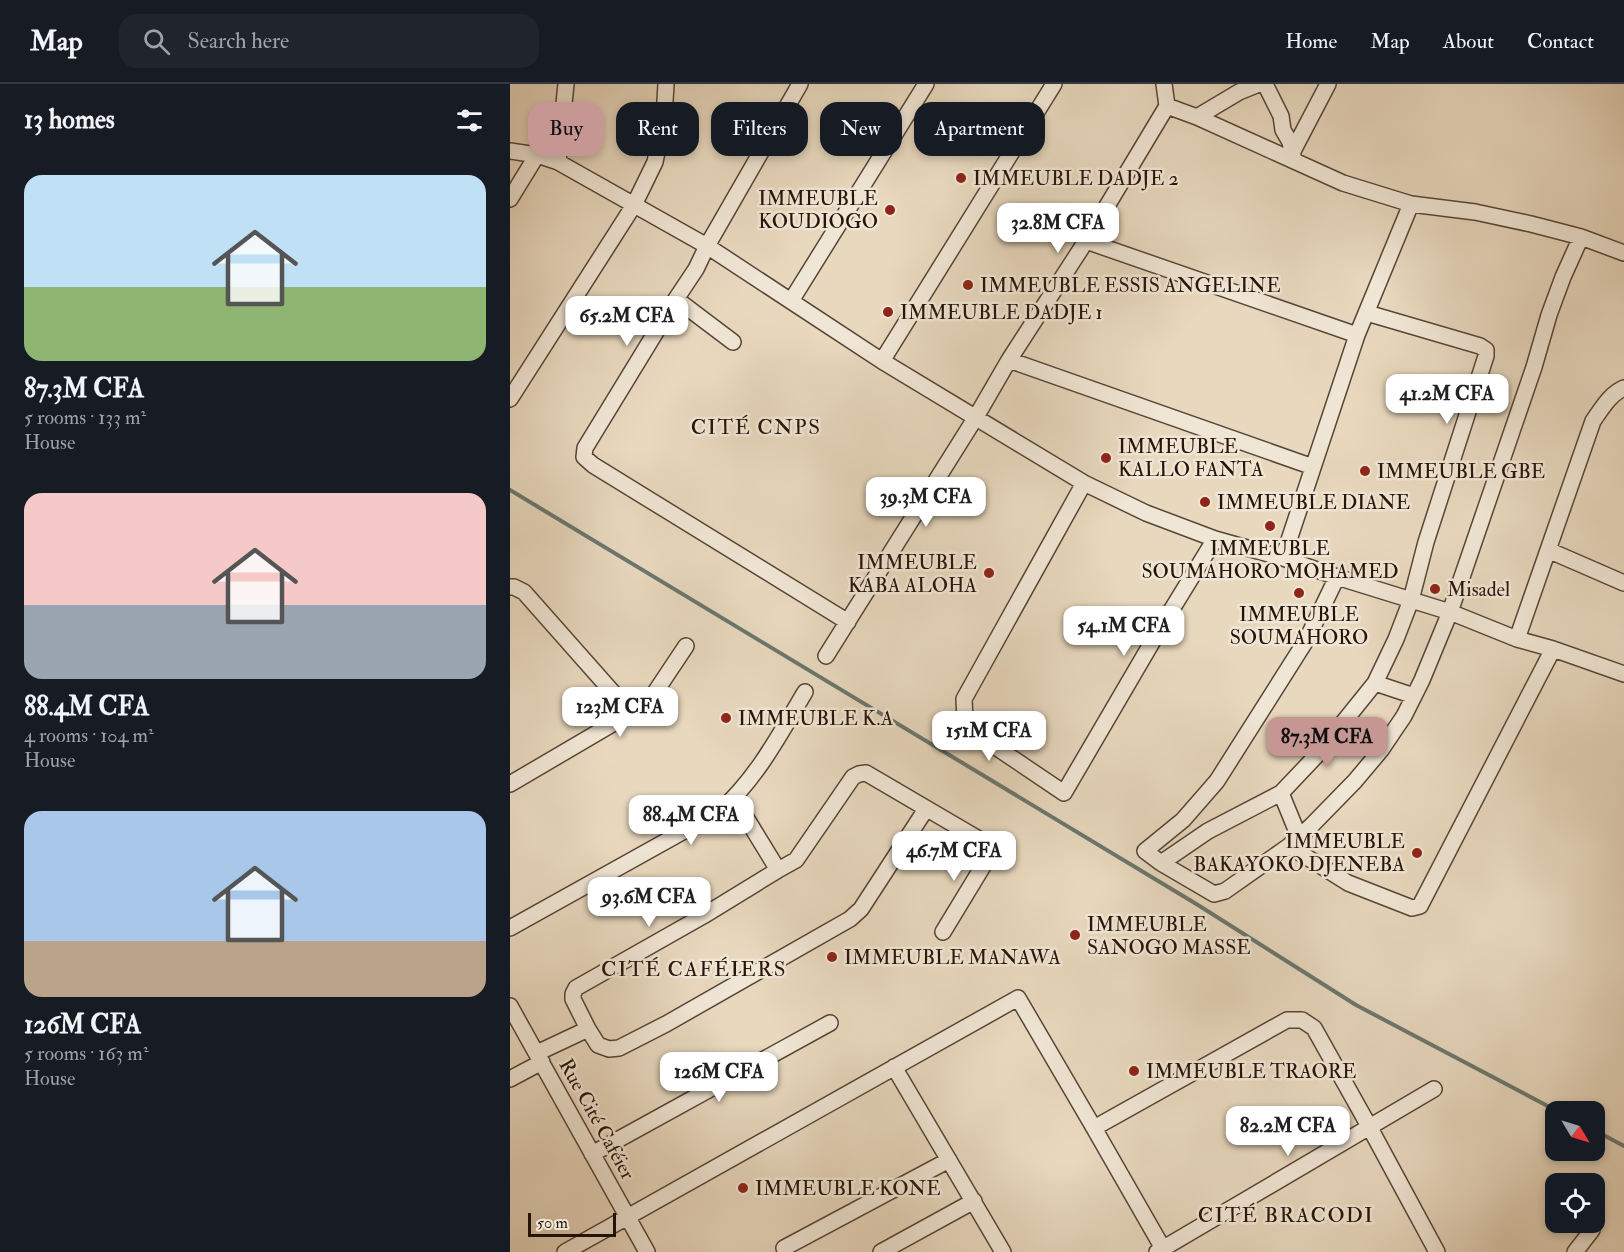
<!DOCTYPE html>
<meta charset="utf-8">
<style>
:root{--surface:#171b24;--page:#20242c;--text:#f1f3f6;--muted:#9ea1a6;--line:#363941;--accent:#c59692}
body{margin:0;font-family:"IM FELL Double Pica",serif;background:var(--page);color:var(--text);height:100vh;display:flex;flex-direction:column;font-size:22px;white-space:nowrap}
*{box-sizing:border-box;margin:0}
p{font-size:20px;color:var(--muted)}
.icon{flex:none;width:33px;height:33px;fill:none;stroke:currentColor;stroke-width:2;stroke-linecap:round;stroke-linejoin:round}
.map{position:relative;flex:1;overflow:hidden}
.details{display:flex;flex-direction:column;background:var(--surface);width:510px}
.details>*{flex:none}
.banner{position:absolute;left:18px;top:18px;width:570px;height:54px;display:flex;gap:12px}
.needle{width:39px;rotate:128deg}
.controls{position:absolute;left:1035px;top:1017px;display:grid;gap:12px}
.controls a{display:grid;place-items:center;width:60px;height:60px;border-radius:12px;background:var(--surface);box-shadow:0 3px 9px #0003;font-size:30px}
.scale{position:absolute;left:18px;bottom:15px;width:88px;box-sizing:border-box;padding-left:6px;border:3px solid #271409;border-top:0;font-size:16px;line-height:21px;white-space:nowrap;color:#271409;-webkit-text-stroke:4px #f0e6d5;paint-order:stroke}
.price{position:absolute;translate:-50% -51px;padding:0 14px;border-radius:12px;background:#fff;color:#222;font-size:20px;line-height:39px;filter:drop-shadow(0 2px 3px #0008)}
.price::after{content:'';position:absolute;left:50%;top:36px;width:18px;height:14px;margin-left:-9px;background:inherit;clip-path:polygon(0 0,100% 0,50% 100%)}
.price.selected{background:var(--accent);color:#111}
ul{padding:0;list-style:none}
li{display:grid;align-content:center;gap:12px;height:318px;padding:0 24px}
li span{display:grid;place-items:center;height:186px;border-radius:18px;color:#555}
li>.icon{margin-inline-start:auto}
span .icon{width:108px;height:108px;fill:#fffc;stroke-width:1}
li b{font-size:26px}
h2{display:flex;justify-content:space-between;align-items:center;height:72px;padding:0 24px;font-size:26px}
.pill{padding:0 21px;border-radius:18px;background:var(--surface);box-shadow:0 3px 9px #0003;font-size:21px;line-height:54px}
.pill.selected{background:var(--accent);color:#111}
header{display:flex;align-items:center;gap:36px;box-sizing:border-box;height:84px;padding:0 30px;background:var(--surface);border-bottom:2px solid var(--line)}
header strong{font-size:28px}
nav{display:flex;gap:33px;margin-inline-start:auto;font-size:21px}
.search{width:420px;height:54px;background:var(--page);display:flex;align-items:center;gap:15px;box-sizing:border-box;padding:0 21px;border-radius:18px;color:var(--muted);font-size:22px}
main{display:flex;flex:1;min-height:0}
.map>svg:first-child{display:block}
.lines{fill:none;stroke-linecap:round;stroke-linejoin:round}
.stream{stroke:#6a776f;stroke-width:4}
.minor-casing{stroke:#574536;stroke-width:18}
.minor{stroke:#f0e6d5;stroke-width:15}
.poi-dot{fill:#8f2418;stroke:#f0e6d5;stroke-width:2}
.labels{text-anchor:middle;dominant-baseline:central;stroke-width:5;stroke-linejoin:round;paint-order:stroke}
.poi-label{font-size:20px;fill:#271409;stroke:#f0e6d5;text-anchor:start}
.street-label{font-size:20px;fill:#271409;stroke:#f0e6d5}
.neighbourhood-label{font-size:21px;letter-spacing:1.5px;fill:#271409;stroke:#f0e6d5}
</style>
<header>
<strong>Map</strong>
<div class="search"><svg class="icon" aria-label="search" viewBox="0 0 24 24"><circle cx="10" cy="10" r="6"/><path d="M15 15l6 6"/></svg>Search here</div>
<nav><a>Home</a><a>Map</a><a>About</a><a>Contact</a></nav>
</header>
<main>
<section class="details">
<h2>13 homes<svg class="icon" aria-label="filters" viewBox="0 0 24 24"><path d="M4 7h16M4 17h16"/><circle cx="9" cy="7" r="2"/><circle cx="15" cy="17" r="2"/></svg></h2>
<ul>
<li><span style="background:linear-gradient(#bfe0f5 60%,#8fb573 0)"><svg class="icon" aria-label="home" viewBox="0 0 24 24"><path d="M3 11l9-7 9 7M6 9v11h12V9"/></svg></span><div><b>87.3M CFA</b><p>5 rooms · 133 m²</p><p>House</p></div></li>
<li><span style="background:linear-gradient(#f6c9c9 60%,#9aa5b1 0)"><svg class="icon" aria-label="home" viewBox="0 0 24 24"><path d="M3 11l9-7 9 7M6 9v11h12V9"/></svg></span><div><b>88.4M CFA</b><p>4 rooms · 104 m²</p><p>House</p></div></li>
<li><span style="background:linear-gradient(#a9c7e8 70%,#b9a48a 0)"><svg class="icon" aria-label="home" viewBox="0 0 24 24"><path d="M3 11l9-7 9 7M6 9v11h12V9"/></svg></span><div><b>126M CFA</b><p>5 rooms · 163 m²</p><p>House</p></div></li>
</ul>
</section>
<div class="map">
<svg width="1114" height="1168" viewBox="0 0 1114 1168">
<rect width="100%" height="100%" fill="#e8d8be"/>
<filter id="stains"><feTurbulence type="fractalNoise" baseFrequency=".00333" numOctaves="4"/><feColorMatrix values="0 0 0 0 .2 0 0 0 0 .09 0 0 0 0 .02 0 0 0 .5 -.17"/></filter>
<radialGradient id="worn" r=".72"><stop offset=".6" stop-color="#630" stop-opacity="0"/><stop offset="1" stop-color="#630" stop-opacity=".3"/></radialGradient>
<g class="lines">
<path class="stream" d="M 0,406 L 688,821 L 846,921 L 1049,1028
M 1084,1046 L 1114,1062"/>
<defs>
<path id="minor" d="M 290,0 L 197,162 L 186,185 L 166,215 L 75,364 L 74,373 L 83,381 L 338,538
M 755,0 L 771,32 L 773,46 L 780,58 L 784,76
M 657,22 L 687,33 L 833,99 L 901,120 L 965,128 L 1021,140 L 1071,153 L 1114,169
M 687,33 L 729,8 L 749,0
M 0,67 L 27,71 L 48,78 L 197,162 L 372,277 L 574,399 L 636,429 L 705,455 L 773,474 L 827,493 L 940,528 L 1007,555 L 1043,565 L 1114,590
M 783,67 L 818,0
M 48,78 L 56,0
M 0,115 L 27,71
M 576,157 L 847,251
M 166,215 L 223,258
M 281,217 L 416,0
M 499,276 L 803,383
M 372,277 L 544,0
M 0,315 L 124,121 L 145,78 L 154,33 L 156,0
M 574,399 L 454,615 L 455,636 L 468,651 L 554,709 L 651,543 L 705,455
M 1038,466 L 1114,499
M 773,474 L 847,251 L 901,120
M 827,493 L 797,555 L 707,697 L 673,736 L 635,767 L 651,779 L 704,810 L 715,807 L 779,762 L 801,742 L 845,697 L 871,666 L 894,632 L 912,596 L 940,528 L 1024,283 L 1039,231 L 1053,193 L 1071,153
M 0,503 L 4,503 L 14,508 L 121,629
M 1007,555 L 1083,337 C 1092,324 1100,310 1114,304
M 316,572 L 466,333 L 499,276 L 576,157 L 657,22 L 654,0
M 865,599 L 904,612
M 0,700 L 138,619 L 176,562
M 771,709 L 789,753
M 224,714 L 268,786
M 779,762 L 838,799 L 902,824 L 910,822 L 1043,565
M 651,779 L 698,747 L 771,709 L 807,671 L 865,599 L 886,555 L 901,516 L 916,458 L 976,272 L 976,266 L 970,262 L 857,229
M 0,844 L 210,727 C 247,694 270,650 295,608
M 0,922 L 137,1168
M 78,945 L 63,915 L 63,910 L 66,904 L 193,832 L 268,786 L 286,776 L 343,693 L 349,690 L 356,689 L 484,764 L 433,848
M 27,969 L 78,945 L 88,961 L 99,965 L 109,964 L 156,940 L 340,835 L 351,825 L 416,725
M 384,983 L 493,1168
M 0,995 L 32,978
M 584,1044 L 777,936 L 792,936 L 804,944 L 860,1044 L 927,1168
M 82,1070 L 320,939
M 274,1164 L 439,1076
M 55,1168 L 508,914 L 584,1044 L 655,1168
M 371,1168 L 464,1117
M 647,1168 L 924,1005
M 1065,1168 L 1082,1146"/>
</defs>
<use href="#minor" class="minor-casing"/>
<use href="#minor" class="minor"/>
</g>
<g class="poi-dot">
<circle cx="451" cy="94" r="6"/>
<circle cx="380" cy="126" r="6"/>
<circle cx="458" cy="201" r="6"/>
<circle cx="378" cy="228" r="6"/>
<circle cx="596" cy="374" r="6"/>
<circle cx="855" cy="387" r="6"/>
<circle cx="695" cy="418" r="6"/>
<circle cx="760" cy="442" r="6"/>
<circle cx="479" cy="489" r="6"/>
<circle cx="925" cy="505" r="6"/>
<circle cx="789" cy="509" r="6"/>
<circle cx="216" cy="634" r="6"/>
<circle cx="907" cy="769" r="6"/>
<circle cx="565" cy="851" r="6"/>
<circle cx="322" cy="873" r="6"/>
<circle cx="624" cy="987" r="6"/>
<circle cx="233" cy="1104" r="6"/>
</g>
<g class="labels">
<g class="poi-label">
<text x="463" y="94">IMMEUBLE DADJE 2</text>
<text x="368" y="114" text-anchor="end">IMMEUBLE<tspan x="368" dy="23">KOUDIOGO</tspan></text>
<text x="470" y="201">IMMEUBLE ESSIS ANGELINE</text>
<text x="390" y="228">IMMEUBLE DADJE 1</text>
<text x="608" y="362">IMMEUBLE<tspan x="608" dy="23">KALLO FANTA</tspan></text>
<text x="867" y="387">IMMEUBLE GBE</text>
<text x="707" y="418">IMMEUBLE DIANE</text>
<text x="760" y="464" text-anchor="middle">IMMEUBLE<tspan x="760" dy="23">SOUMAHORO MOHAMED</tspan></text>
<text x="467" y="478" text-anchor="end">IMMEUBLE<tspan x="467" dy="23">KABA ALOHA</tspan></text>
<text x="937" y="505">Misadel</text>
<text x="789" y="530" text-anchor="middle">IMMEUBLE<tspan x="789" dy="23">SOUMAHORO</tspan></text>
<text x="228" y="634">IMMEUBLE K.A</text>
<text x="895" y="757" text-anchor="end">IMMEUBLE<tspan x="895" dy="23">BAKAYOKO DJENEBA</tspan></text>
<text x="577" y="840">IMMEUBLE<tspan x="577" dy="23">SANOGO MASSE</tspan></text>
<text x="334" y="873">IMMEUBLE MANAWA</text>
<text x="636" y="987">IMMEUBLE TRAORE</text>
<text x="245" y="1104">IMMEUBLE KONE</text>
</g>
<g class="street-label">
<text transform="translate(87 1035) rotate(61)">Rue Cité Caféier</text>
</g>
<g class="neighbourhood-label">
<text x="246" y="343">CITÉ CNPS</text>
<text x="184" y="885">CITÉ CAFÉIERS</text>
<text x="776" y="1131">CITÉ BRACODI</text>
</g>
</g>
<rect width="100%" height="100%" filter="url(#stains)"/>
<rect width="100%" height="100%" fill="url(#worn)"/>
</svg>
<div class="controls">
<a><svg class="needle" viewBox="-14 -14 28 28"><path d="M0-13l5 13h-10z" fill="#e53935"/><path d="M0 13l5-13h-10z" fill="#9ea1a6"/></svg></a>
<a><svg class="icon" aria-label="locate" viewBox="0 0 24 24"><circle cx="12" cy="12" r="6"/><path d="M12 2v4M12 18v4M2 12h4M18 12h4"/></svg></a>
</div>
<div class="scale">50 m</div>
<b class="price" style="left:548px;top:170px">32.8M CFA</b>
<b class="price" style="left:117px;top:263px">65.2M CFA</b>
<b class="price" style="left:937px;top:341px">41.2M CFA</b>
<b class="price" style="left:416px;top:444px">39.3M CFA</b>
<b class="price" style="left:614px;top:573px">54.1M CFA</b>
<b class="price" style="left:110px;top:654px">123M CFA</b>
<b class="price" style="left:479px;top:678px">151M CFA</b>
<b class="price selected" style="left:817px;top:684px">87.3M CFA</b>
<b class="price" style="left:181px;top:762px">88.4M CFA</b>
<b class="price" style="left:444px;top:798px">46.7M CFA</b>
<b class="price" style="left:139px;top:844px">93.6M CFA</b>
<b class="price" style="left:209px;top:1019px">126M CFA</b>
<b class="price" style="left:778px;top:1073px">82.2M CFA</b>
<div class="banner">
<a class="pill selected">Buy</a>
<a class="pill">Rent</a>
<a class="pill">Filters</a>
<a class="pill">New</a>
<a class="pill">Apartment</a>
</div>
</div>
</main>
